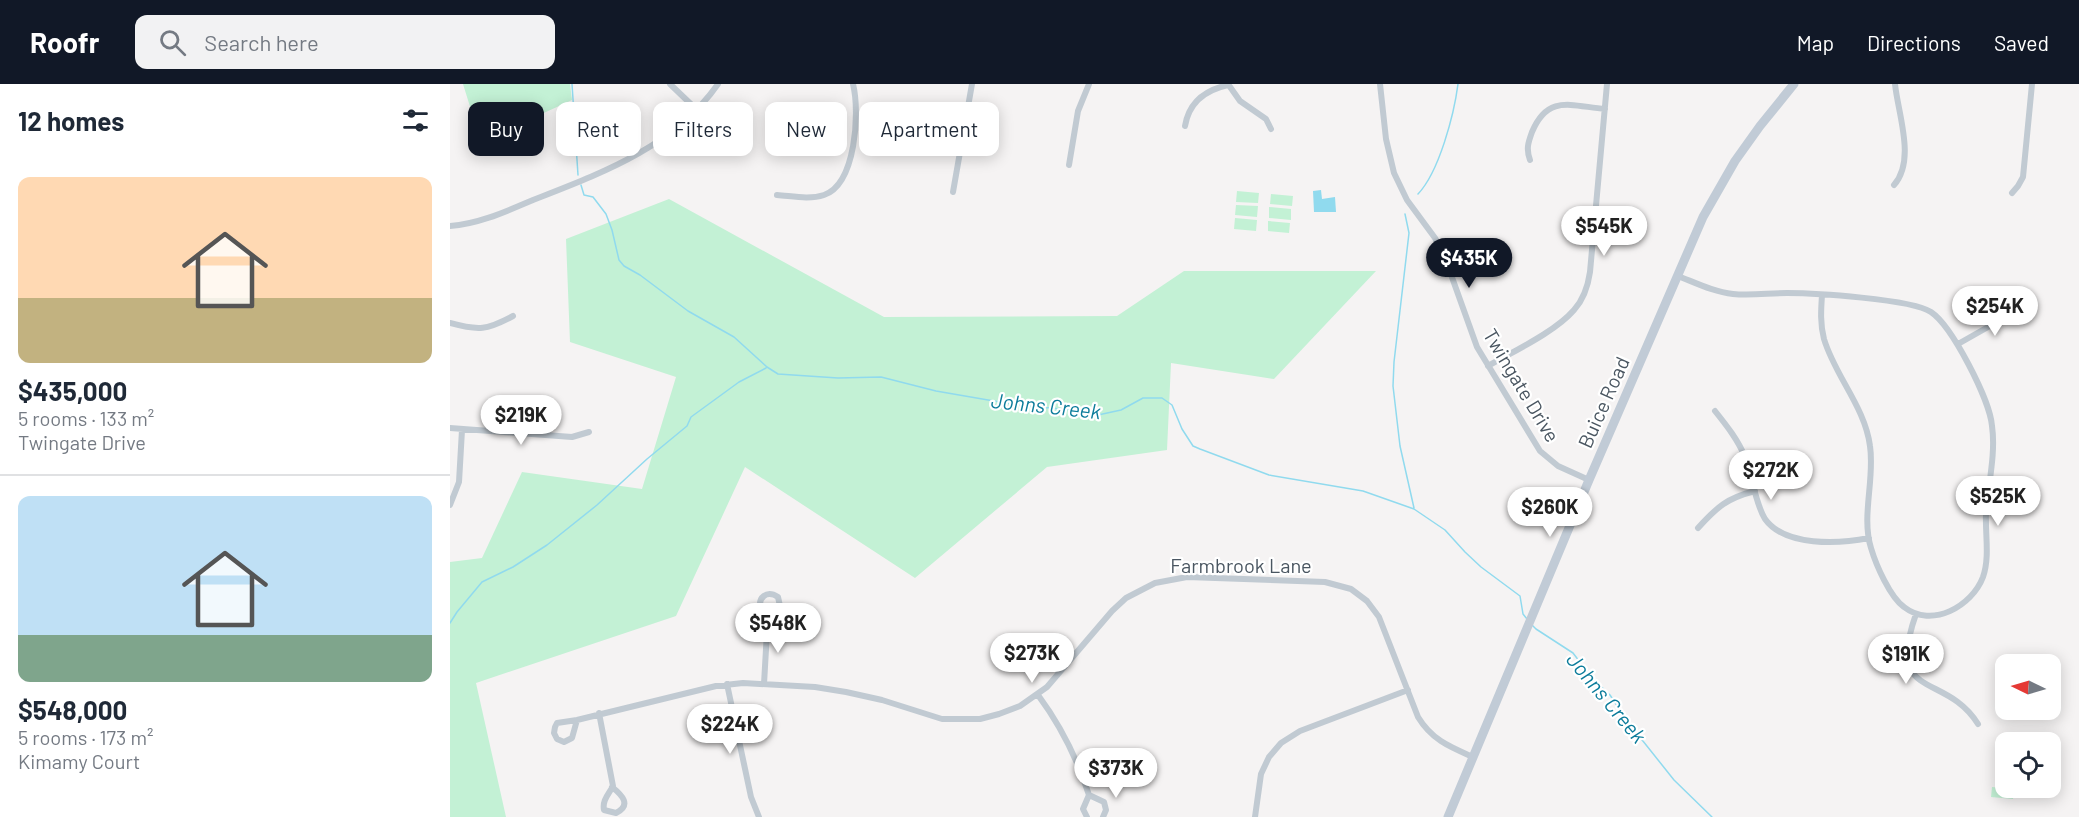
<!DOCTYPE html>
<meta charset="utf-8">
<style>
:root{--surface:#fff;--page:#f2f2f3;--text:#1f2937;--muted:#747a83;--line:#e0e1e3;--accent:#111827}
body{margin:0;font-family:Barlow,sans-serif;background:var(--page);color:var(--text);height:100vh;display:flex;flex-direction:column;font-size:22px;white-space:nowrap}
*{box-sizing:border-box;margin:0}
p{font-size:20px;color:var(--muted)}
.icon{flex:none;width:33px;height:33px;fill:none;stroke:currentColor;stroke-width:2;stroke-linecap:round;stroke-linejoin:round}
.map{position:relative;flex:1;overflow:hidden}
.sheet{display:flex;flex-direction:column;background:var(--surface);width:450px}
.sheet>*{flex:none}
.top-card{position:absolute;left:18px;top:18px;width:570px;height:54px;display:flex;gap:12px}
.needle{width:39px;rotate:275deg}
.controls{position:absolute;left:1545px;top:570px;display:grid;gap:12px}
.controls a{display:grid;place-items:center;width:66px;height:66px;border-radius:12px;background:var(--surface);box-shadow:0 3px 15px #0003;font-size:30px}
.price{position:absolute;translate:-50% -51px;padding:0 14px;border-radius:21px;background:#fff;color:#222;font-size:20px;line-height:39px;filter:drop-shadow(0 2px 3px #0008)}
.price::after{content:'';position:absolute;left:50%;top:36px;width:18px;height:14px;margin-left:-9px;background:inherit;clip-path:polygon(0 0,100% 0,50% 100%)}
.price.selected{background:var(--accent);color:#fff}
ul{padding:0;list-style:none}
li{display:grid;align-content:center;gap:12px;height:318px;padding:0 18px}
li+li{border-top:2px solid var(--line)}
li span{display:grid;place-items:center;height:186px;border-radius:12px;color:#555}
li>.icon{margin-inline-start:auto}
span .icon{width:108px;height:108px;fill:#fffc;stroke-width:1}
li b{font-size:26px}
h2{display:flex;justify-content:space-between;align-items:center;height:72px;padding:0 18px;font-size:26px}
.chip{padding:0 21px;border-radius:12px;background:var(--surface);box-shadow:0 3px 15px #0003;font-size:21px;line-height:54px}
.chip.selected{background:var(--accent);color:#fff}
header{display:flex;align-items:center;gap:36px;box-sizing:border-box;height:84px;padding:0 30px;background:var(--accent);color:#fff}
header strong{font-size:28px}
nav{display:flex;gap:33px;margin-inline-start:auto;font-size:21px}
.search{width:420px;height:54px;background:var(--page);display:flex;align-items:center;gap:15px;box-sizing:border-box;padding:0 21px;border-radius:12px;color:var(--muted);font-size:22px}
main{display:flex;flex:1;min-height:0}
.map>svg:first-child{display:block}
.green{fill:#c3f1d5}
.water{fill:#90daee}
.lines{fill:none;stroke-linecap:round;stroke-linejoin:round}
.stream{stroke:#90daee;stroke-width:1.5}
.street{stroke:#c1cad2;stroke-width:6}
.secondary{stroke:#c1cbd6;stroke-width:9}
.labels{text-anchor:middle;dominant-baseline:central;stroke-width:4.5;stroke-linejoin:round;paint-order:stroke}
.street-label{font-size:20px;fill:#4a5661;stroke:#fff}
.water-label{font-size:21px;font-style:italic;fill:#0c7c9b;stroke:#fff}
</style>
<header>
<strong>Roofr</strong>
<div class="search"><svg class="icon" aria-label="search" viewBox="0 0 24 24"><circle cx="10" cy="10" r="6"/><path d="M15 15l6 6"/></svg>Search here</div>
<nav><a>Map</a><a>Directions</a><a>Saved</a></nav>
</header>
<main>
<section class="sheet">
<h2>12 homes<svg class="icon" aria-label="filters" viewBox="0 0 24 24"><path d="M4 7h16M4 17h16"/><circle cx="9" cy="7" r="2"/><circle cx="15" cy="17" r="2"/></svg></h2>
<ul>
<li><span style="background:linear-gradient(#ffd9b3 65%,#c2b280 0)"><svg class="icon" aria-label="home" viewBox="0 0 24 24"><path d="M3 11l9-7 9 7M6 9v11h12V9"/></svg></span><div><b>$435,000</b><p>5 rooms · 133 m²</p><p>Twingate Drive</p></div></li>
<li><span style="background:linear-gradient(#bfe0f5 75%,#7fa58c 0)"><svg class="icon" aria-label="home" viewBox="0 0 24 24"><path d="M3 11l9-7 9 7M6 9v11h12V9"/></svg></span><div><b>$548,000</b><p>5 rooms · 173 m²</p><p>Kimamy Court</p></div></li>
</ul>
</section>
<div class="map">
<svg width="1629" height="733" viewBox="0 0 1629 733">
<rect width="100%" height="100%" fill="#f5f3f3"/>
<path class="green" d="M 13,0 L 120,0 L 122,16 L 31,58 Z
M 787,107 L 809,109 L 808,119 L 786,118 Z
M 821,110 L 843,112 L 842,122 L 820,120 Z
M 219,115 L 434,233 L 667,232 L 734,187 L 926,187 L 824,295 L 721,279 L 717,366 L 597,383 L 465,494 L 295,383 L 226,532 L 26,599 L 56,733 L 0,733 L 0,478 L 32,474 L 72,388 L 192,405 L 226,293 L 120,258 L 116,155 Z
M 786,121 L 808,122 L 807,133 L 785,131 Z
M 819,123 L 841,125 L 841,136 L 819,134 Z
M 785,134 L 807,136 L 806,147 L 784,145 Z
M 818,137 L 840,139 L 839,149 L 818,147 Z
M 1542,703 L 1564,705 L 1563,715 L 1541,713 Z"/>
<path class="water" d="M 871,106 L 872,115 L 885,113 L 886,128 L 864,128 L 863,107 Z"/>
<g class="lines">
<path class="stream" d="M 122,0 L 128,91
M 131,101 L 134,111 L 143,113 L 156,130 L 162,146 L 169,176 L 174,182 L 190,191 L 238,227 L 284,253 L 317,283 L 328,290 L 388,294 L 431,293 L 486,307 L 567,321 L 622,326 L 648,331 L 671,326 L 693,314 L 712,314 L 722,321 L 732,345 L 743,362 L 750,365 L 819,391 L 913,407 L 964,425 L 995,446 L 1015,468 L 1031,483 L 1070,512 L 1073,530 L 1077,535
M 968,110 C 989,88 1004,31 1008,0
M 955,130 L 959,149 L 944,278 L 943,302 L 950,362 L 964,424
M 0,539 L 7,528 L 32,498 L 63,483 L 97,461 L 147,421 L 197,375 L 237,342 L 241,333 L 289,298 L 316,284
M 1082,541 L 1086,545 L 1123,569 L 1142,594 L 1160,611 L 1177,637 L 1224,696 L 1262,733"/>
<path class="street" d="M 220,0 L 246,25
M 778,0 L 790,17 L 816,35 L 821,45
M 930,0 L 936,55 L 944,89 L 957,116 L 985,154 L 994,171 L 1027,263 L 1090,367 L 1108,382 L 1139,396
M 735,42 C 739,18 755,6 778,1
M 1080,76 C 1076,65 1078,59 1082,48 C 1098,10 1121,22 1155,25
M 619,81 L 628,27 L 639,0
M 1444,101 C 1466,76 1448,30 1445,0
M 503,108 L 522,0
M 1562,109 L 1568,102 L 1573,93 L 1582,0
M 327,111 C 342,112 359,116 374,111 C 406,100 410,28 403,0
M 0,142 C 29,140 57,127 83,116 C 152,89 224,63 268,0
M 1228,192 C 1246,199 1264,208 1283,210 C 1301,212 1319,209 1337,209 C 1363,209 1462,215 1481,228 C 1502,242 1540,316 1542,342 C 1546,370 1538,401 1536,429 C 1535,450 1540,473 1533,493 C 1522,522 1482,545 1454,523 C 1440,513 1426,481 1421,464 C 1411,432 1425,395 1420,362 C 1415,323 1385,292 1374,255 C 1370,240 1371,226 1372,211
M 0,239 C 29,247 37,246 63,232
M 1508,260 L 1538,243 L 1564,221
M 1038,282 C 1064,267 1105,248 1124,226 C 1134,215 1138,202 1140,188 L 1157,0
M 1265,327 C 1277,342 1288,356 1295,373 C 1302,391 1305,419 1315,435 C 1335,463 1389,460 1419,454
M 0,344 L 122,353 L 139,348
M 0,421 L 9,398 L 12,346
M 1248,444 C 1267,423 1277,414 1305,407
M 1466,530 C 1435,618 1495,587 1528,640
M 277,600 L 301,713 L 309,733
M 314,600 L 318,530 L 311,526 C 307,513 317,506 328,513 L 330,522 L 326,528 L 318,530
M 588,611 C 611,642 627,674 639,711 L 633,725 L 637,733
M 149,629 L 163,702 C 159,710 152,716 154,726 L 166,729 C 182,721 172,711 162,703
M 127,636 L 122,654 L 114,658 L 107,655 L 104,649 L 105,643 L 107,639 L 127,636 L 266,602 L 293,599 L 365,603 L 396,608 L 432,616 L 492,635 L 530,635 L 549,630 L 570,622 L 597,603 L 662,527 L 676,514 L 705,499 L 737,493 L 875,498 L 901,505 L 917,517 L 929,533 L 968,633 C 982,656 1000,663 1023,673
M 639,711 L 654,718 L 656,726 L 653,733
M 805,733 L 811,690 L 819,673 L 831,659 L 850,647 L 958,606"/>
<path class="secondary" d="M 998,733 L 1139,396 L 1253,133 L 1285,77 L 1310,42 L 1344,0"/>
</g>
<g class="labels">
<g class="street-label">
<text transform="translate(1072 301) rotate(59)">Twingate Drive</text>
<text transform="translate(1153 318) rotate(-66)">Buice Road</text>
<text x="791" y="481">Farmbrook Lane</text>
</g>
<g class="water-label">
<text transform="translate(596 321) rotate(6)">Johns Creek</text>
<text transform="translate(1157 613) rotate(50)">Johns Creek</text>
</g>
</g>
</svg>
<div class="controls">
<a><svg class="needle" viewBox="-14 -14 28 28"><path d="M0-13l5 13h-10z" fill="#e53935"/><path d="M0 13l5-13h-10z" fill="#747a83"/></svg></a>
<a><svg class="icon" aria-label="locate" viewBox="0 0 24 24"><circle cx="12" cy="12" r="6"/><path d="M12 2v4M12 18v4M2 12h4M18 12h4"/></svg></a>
</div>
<b class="price" style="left:1154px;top:173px">$545K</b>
<b class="price selected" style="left:1019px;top:205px">$435K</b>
<b class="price" style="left:1545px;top:253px">$254K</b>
<b class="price" style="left:71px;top:362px">$219K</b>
<b class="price" style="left:1321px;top:417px">$272K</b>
<b class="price" style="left:1548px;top:443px">$525K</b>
<b class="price" style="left:1100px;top:454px">$260K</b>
<b class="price" style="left:328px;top:570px">$548K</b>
<b class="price" style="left:582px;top:600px">$273K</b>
<b class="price" style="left:1456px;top:601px">$191K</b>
<b class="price" style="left:280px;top:671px">$224K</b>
<b class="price" style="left:666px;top:715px">$373K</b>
<div class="top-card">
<a class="chip selected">Buy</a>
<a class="chip">Rent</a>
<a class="chip">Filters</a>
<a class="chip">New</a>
<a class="chip">Apartment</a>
</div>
</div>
</main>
